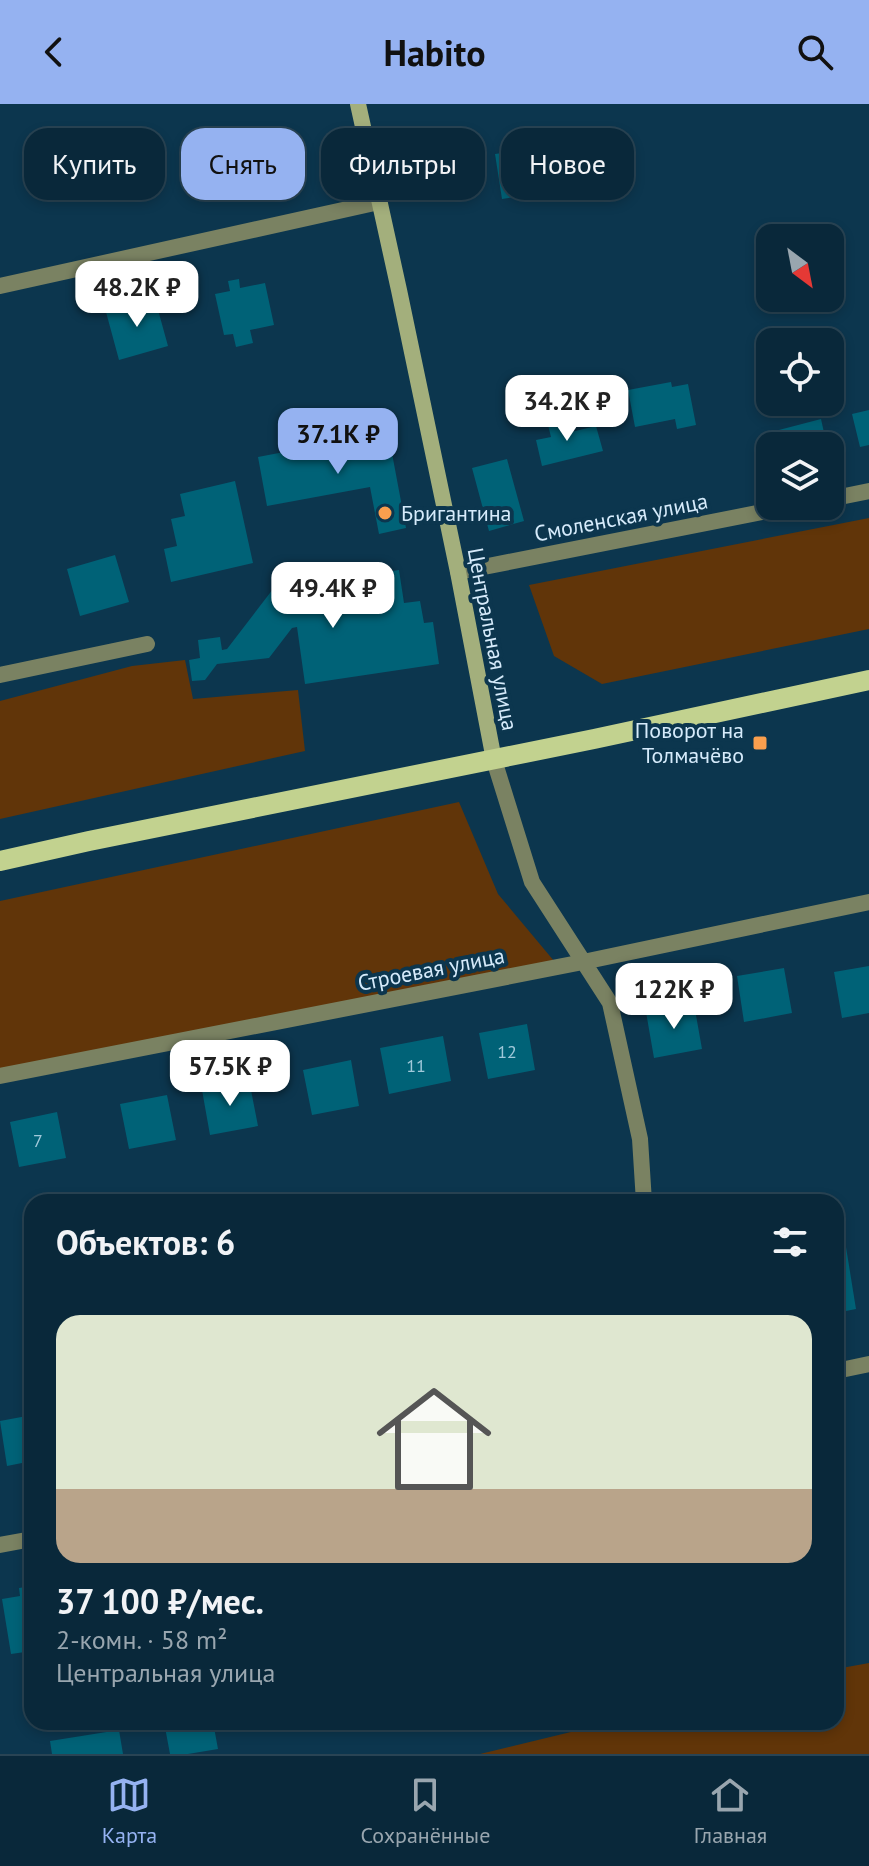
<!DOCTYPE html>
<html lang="ru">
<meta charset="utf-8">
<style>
:root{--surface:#09283a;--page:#123042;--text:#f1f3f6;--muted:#99a6af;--line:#294454;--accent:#95b2f1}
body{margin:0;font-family:"PT Sans",sans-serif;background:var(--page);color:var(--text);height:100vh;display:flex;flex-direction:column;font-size:30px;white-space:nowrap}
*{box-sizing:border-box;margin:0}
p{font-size:26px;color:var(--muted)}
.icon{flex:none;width:44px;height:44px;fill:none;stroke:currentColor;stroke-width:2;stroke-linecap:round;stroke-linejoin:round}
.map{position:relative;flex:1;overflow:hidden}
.details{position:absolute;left:24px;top:1090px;width:820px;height:536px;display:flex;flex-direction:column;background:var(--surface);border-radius:24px;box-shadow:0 4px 12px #0003,0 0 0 2px var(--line)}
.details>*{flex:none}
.top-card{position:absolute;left:24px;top:24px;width:822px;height:72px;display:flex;gap:16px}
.needle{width:52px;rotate:148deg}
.tools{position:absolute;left:756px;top:120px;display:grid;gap:16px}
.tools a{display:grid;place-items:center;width:88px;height:88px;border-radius:16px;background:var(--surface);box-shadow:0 4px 12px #0003,0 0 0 2px var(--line);font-size:40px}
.price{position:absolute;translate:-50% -68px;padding:0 18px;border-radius:16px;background:#fff;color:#222;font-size:26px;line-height:52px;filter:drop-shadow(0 2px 4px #0008)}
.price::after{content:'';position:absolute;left:50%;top:48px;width:24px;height:18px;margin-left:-12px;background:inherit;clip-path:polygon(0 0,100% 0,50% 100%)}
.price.selected{background:var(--accent);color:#111}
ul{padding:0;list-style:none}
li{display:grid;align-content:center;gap:16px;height:424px;padding:0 32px}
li+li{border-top:2px solid var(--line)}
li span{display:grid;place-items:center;height:248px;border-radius:24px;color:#555}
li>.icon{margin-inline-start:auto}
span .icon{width:144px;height:144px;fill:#fffc;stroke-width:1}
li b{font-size:34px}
h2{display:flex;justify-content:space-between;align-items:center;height:96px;padding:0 32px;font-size:34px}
.chip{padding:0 28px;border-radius:24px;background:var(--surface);box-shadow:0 4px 12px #0003,0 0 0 2px var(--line);font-size:28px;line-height:72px}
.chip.selected{background:var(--accent);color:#111}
header{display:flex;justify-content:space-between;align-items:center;height:104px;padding:0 32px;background:var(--accent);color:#111;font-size:36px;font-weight:600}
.menu{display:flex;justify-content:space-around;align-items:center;height:112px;border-top:2px solid var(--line);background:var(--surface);font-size:22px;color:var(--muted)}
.menu a{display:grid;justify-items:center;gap:4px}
.menu .selected{color:var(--accent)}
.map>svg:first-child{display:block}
.green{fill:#613509}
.building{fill:#006277}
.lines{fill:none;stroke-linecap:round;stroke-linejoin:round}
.street{stroke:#7a8262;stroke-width:16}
.secondary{stroke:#a3af7c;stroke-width:16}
.primary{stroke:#c2d28f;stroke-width:20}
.poi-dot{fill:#fa9f4e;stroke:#0c364e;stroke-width:3}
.labels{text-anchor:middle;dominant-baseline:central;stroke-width:8;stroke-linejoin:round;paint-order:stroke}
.number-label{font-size:18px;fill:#a0c9da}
.poi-label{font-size:22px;fill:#d6ebfb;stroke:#0c364e;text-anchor:start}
.street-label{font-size:22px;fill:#d6ebfb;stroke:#0c364e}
</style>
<header><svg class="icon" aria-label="back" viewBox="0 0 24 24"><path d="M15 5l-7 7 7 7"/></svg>Habito<svg class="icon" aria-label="search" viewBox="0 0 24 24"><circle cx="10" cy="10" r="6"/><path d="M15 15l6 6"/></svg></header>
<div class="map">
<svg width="869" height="1650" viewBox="0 0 869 1650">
<rect width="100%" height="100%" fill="#0c364e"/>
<path class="green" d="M 869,414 L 869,525 L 602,580 L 554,552 L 529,481 Z
M 185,556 L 193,595 L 298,586 L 305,647 L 0,715 L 0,597 L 132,562 Z
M 459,698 L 498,790 L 554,857 L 0,965 L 0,797 Z
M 869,1559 L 869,1650 L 480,1650 L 612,1618 L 836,1618 L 836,1565 Z"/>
<path class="building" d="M 548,42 L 555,86 L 502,95 L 495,50 Z
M 239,175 L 240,184 L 265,179 L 274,221 L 250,226 L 253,239 L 236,243 L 233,230 L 224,231 L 215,190 L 230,187 L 228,177 Z
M 155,195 L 168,242 L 119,256 L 106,208 Z
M 671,278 L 672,283 L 688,280 L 696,321 L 677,325 L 675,315 L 635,323 L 628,286 Z
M 869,306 L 869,341 L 860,343 L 852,310 Z
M 557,310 L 558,314 L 564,313 L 567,329 L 596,322 L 603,347 L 542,362 L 536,336 L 551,333 L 547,317 L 552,316 L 551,312 Z
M 821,315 L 827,342 L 779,342 L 775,327 Z
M 388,328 L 406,424 L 379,430 L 370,383 L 267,402 L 258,353 Z
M 507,355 L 524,417 L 489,427 L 472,364 Z
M 235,377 L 253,459 L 171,478 L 164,445 L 177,442 L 171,415 L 185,412 L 180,390 Z
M 115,451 L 129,498 L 80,512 L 67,465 Z
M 399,466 L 404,499 L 420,497 L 424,519 L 433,518 L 439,560 L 305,580 L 297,523 L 292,524 L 269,554 L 217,560 L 205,576 L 192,577 L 189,556 L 200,554 L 198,536 L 220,533 L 222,546 L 227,545 L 273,485 Z
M 869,862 L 869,909 L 842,914 L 834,868 Z
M 784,864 L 792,909 L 744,918 L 737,872 Z
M 694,900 L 702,945 L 654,954 L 646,908 Z
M 527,920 L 535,966 L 488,975 L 479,929 Z
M 443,932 L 451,977 L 389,990 L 380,944 Z
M 351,956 L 359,1002 L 312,1011 L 303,966 Z
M 249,976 L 258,1022 L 210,1031 L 202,986 Z
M 167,991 L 176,1036 L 129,1045 L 120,1000 Z
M 57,1008 L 66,1054 L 19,1063 L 10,1018 Z
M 846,1143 L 856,1205 L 836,1209 L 836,1145 Z
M 32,1311 L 32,1357 L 7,1362 L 0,1317 Z
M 32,1482 L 32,1555 L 27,1556 L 25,1548 L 11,1550 L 2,1495 L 20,1492 L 19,1484 Z
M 164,1618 L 213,1618 L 218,1645 L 188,1650 L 170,1650 Z
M 119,1626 L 123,1650 L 52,1650 L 50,1637 Z"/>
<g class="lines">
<path class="street" d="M 0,182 L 379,98
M 830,395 L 869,387
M 458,468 L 793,402
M 0,571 L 147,540
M 494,656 L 532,778 L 610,899 L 640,1035 L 644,1098
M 0,972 L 583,858 L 869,798
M 836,1267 L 869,1260
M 0,1441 L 32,1435"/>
<path class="secondary" d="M 358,0 L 399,186 L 458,468 L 494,656"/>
<path class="primary" d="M 0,757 L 89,737 L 594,635 L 869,576"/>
</g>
<g class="poi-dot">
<circle cx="385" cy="409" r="8"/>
<rect x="752" y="631" width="16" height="16" rx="4"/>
</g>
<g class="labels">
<g class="number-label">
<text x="507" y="947">12</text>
<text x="416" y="961">11</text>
<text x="38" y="1036">7</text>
</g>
<g class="poi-label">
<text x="401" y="409">Бригантина</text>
<text x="744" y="626" text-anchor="end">Поворот на<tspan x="744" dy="25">Толмачёво</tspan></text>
</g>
<g class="street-label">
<text transform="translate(621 413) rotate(-11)">Смоленская улица</text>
<text transform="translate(493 535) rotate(79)">Центральная улица</text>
<text transform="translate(431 865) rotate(-11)">Строевая улица</text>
</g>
</g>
</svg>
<div class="tools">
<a><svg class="needle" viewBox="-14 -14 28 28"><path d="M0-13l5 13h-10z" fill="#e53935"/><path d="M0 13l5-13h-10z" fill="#99a6af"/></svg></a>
<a><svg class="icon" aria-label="locate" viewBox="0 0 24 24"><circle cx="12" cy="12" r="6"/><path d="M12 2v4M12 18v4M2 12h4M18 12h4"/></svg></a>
<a><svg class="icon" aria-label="layers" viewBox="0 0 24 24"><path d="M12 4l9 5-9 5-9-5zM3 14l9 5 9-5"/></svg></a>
</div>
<b class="price" style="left:137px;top:225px">48.2K ₽</b>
<b class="price" style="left:567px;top:339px">34.2K ₽</b>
<b class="price selected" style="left:338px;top:372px">37.1K ₽</b>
<b class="price" style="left:333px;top:526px">49.4K ₽</b>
<b class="price" style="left:674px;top:927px">122K ₽</b>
<b class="price" style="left:230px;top:1004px">57.5K ₽</b>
<div class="top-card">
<a class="chip">Купить</a>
<a class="chip selected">Снять</a>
<a class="chip">Фильтры</a>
<a class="chip">Новое</a>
</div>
<section class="details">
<h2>Объектов: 6<svg class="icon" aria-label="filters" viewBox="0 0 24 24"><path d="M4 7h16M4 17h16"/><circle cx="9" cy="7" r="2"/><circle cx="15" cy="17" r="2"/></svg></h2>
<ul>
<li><span style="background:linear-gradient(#dfe7d0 70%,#b9a48a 0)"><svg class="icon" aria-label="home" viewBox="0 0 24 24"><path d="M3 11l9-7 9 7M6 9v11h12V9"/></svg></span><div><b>37 100 ₽/мес.</b><p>2-комн. · 58 m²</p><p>Центральная улица</p></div></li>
</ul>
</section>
</div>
<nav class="menu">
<a class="selected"><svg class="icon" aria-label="map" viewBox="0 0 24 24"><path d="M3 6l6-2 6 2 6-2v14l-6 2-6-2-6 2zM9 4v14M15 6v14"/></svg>Карта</a>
<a><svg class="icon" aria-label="saved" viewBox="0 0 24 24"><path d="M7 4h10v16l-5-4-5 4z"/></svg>Сохранённые</a>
<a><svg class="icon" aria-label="home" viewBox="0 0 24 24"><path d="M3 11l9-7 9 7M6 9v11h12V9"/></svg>Главная</a>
</nav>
